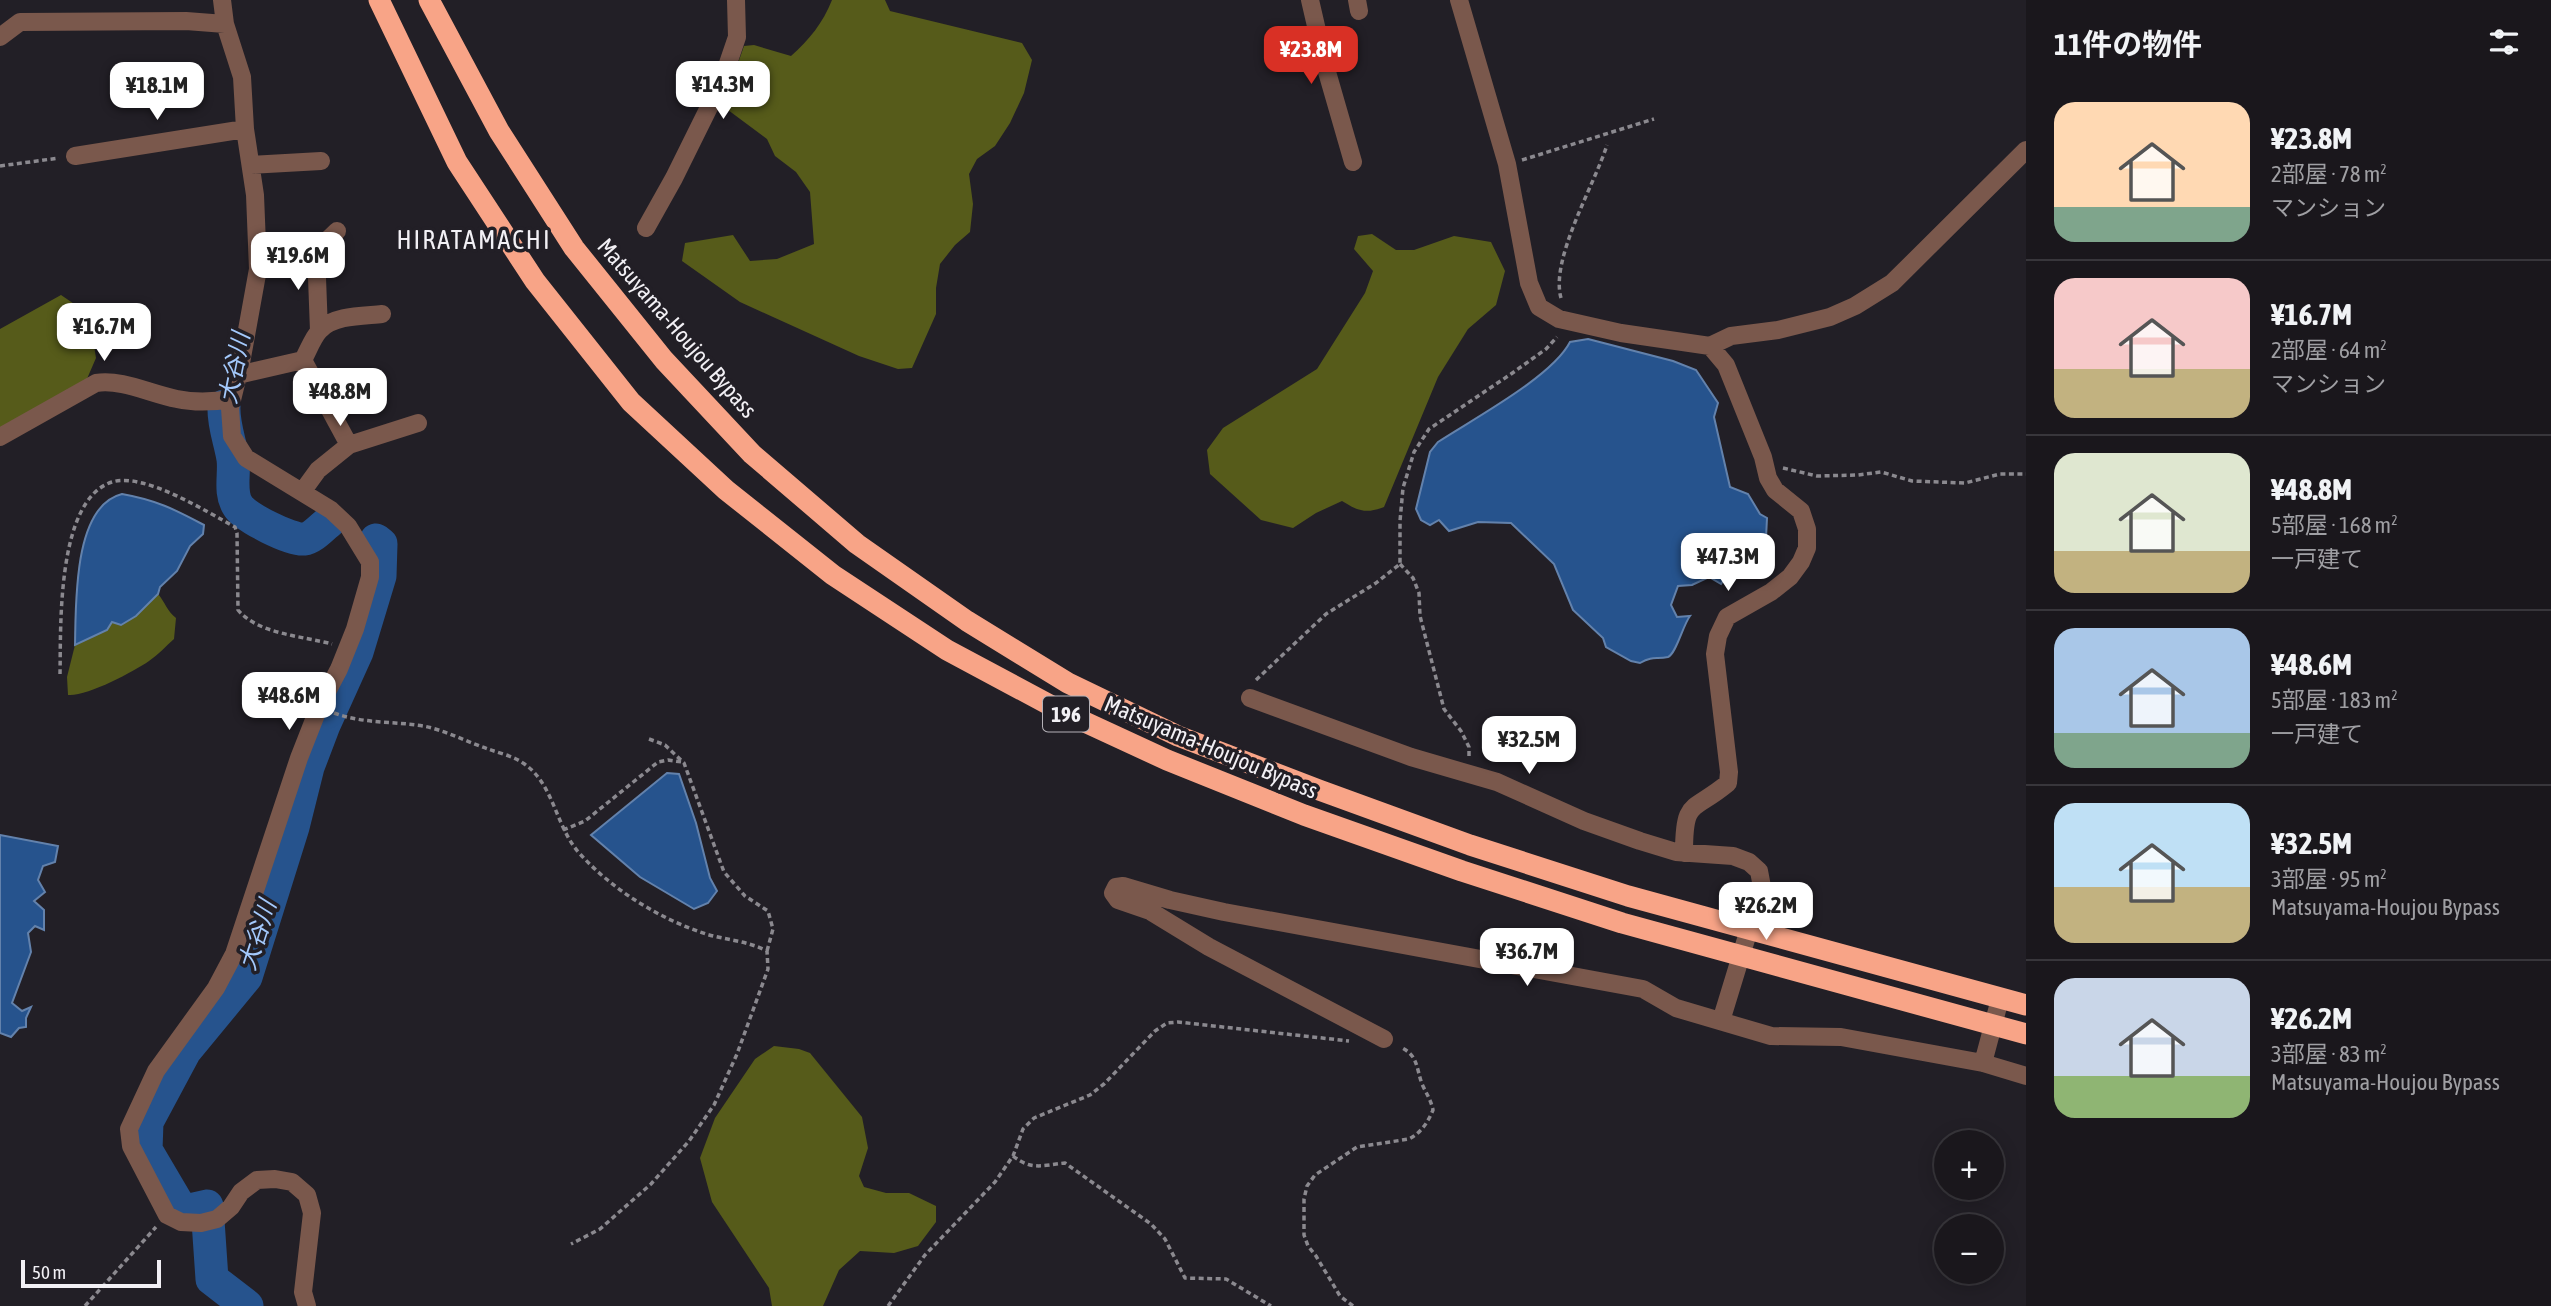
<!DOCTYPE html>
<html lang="ja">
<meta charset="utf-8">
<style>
:root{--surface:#1a171c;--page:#232025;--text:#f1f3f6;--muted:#9f9fa3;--line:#38363b;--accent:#d93025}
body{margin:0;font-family:"Asap Condensed","Noto Sans JP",sans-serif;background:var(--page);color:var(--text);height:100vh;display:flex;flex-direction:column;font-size:26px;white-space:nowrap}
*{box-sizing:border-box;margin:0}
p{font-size:23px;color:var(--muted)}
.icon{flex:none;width:38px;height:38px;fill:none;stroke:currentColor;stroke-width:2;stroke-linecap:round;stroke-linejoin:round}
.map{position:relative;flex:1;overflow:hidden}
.panel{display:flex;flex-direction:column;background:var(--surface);width:525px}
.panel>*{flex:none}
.tools{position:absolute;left:1934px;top:1130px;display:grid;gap:14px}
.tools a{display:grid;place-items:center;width:70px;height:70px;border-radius:50%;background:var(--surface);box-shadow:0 4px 18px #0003,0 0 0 2px var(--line);font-size:35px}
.scale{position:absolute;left:21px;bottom:18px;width:140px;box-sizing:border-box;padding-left:7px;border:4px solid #f2f0f5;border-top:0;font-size:19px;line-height:24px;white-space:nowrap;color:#f2f0f5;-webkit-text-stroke:5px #221f26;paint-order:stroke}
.price{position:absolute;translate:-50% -60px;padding:0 16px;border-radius:14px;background:#fff;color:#222;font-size:23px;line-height:46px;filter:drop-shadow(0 2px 4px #0008)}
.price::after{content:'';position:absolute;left:50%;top:42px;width:21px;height:16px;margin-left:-10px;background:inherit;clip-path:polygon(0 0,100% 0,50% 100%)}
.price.selected{background:var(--accent);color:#fff}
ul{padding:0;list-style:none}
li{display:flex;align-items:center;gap:21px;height:175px;padding:0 28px}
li+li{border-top:2px solid var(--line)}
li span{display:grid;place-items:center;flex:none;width:196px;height:140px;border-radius:21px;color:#555}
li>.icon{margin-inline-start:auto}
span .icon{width:84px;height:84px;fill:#fffc;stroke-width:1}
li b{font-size:30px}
h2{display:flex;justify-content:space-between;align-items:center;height:84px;padding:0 28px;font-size:30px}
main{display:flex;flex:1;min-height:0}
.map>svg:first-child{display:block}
.forest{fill:#565b1a}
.water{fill:#26538d;stroke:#6382ac;stroke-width:2}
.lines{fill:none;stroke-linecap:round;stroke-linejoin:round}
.river{stroke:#26538d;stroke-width:33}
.path{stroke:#8b898f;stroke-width:3.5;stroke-dasharray:5 3.5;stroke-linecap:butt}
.minor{stroke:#7a584c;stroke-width:18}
.highway{stroke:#f8a487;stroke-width:21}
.labels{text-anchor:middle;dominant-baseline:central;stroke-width:7;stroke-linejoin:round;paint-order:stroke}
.shield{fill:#221f26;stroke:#b4b1b7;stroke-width:2}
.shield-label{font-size:21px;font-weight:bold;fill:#f2f0f5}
.street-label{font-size:23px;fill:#f2f0f5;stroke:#221f26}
.water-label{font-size:24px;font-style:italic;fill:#a4c9fc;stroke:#221f26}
.quarter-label{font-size:26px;letter-spacing:2px;fill:#f2f0f5;stroke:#221f26}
</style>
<main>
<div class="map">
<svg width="2026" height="1306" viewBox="0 0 2026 1306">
<rect width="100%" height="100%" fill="#221f26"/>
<path class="forest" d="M 832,0 L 885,0 L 890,11 L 1022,43 L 1032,60 L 1024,93 L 1010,123 L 995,146 L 977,159 L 969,174 L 973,204 L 970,232 L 955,245 L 940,264 L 936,288 L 936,314 L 912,368 L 898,369 L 859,356 L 740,302 L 682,261 L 685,243 L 733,235 L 750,261 L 777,259 L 814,244 L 810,192 L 796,172 L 775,156 L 767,139 L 728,110 L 729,89 L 744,46 L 754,45 L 791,56 C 809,40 823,23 832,0 Z
M 1372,234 L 1396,250 L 1414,250 L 1454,236 L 1491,242 L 1505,271 L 1496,305 L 1468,329 L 1438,377 L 1384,507 C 1366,514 1358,511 1342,501 L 1316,513 L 1293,528 L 1261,520 L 1210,474 L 1207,450 L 1223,428 L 1317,369 L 1365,293 L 1373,271 L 1354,249 L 1358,236 Z
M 61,295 L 89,314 L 96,358 L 83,388 L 0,440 L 0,329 Z
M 158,594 C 165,602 167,611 176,618 L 174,639 C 166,646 158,655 149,661 C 133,672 86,697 68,695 L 67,677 L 75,645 L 107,630 L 112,622 L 136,616 Z
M 774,1046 L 799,1049 L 810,1053 L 862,1117 L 868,1148 L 859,1176 L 864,1187 L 886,1193 L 909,1193 L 936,1206 L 936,1222 L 918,1246 L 894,1253 L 860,1251 L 839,1270 L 823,1306 L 772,1306 L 769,1288 L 712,1202 L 700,1158 L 715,1118 L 755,1059 Z"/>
<path class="water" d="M 1588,339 L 1673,361 L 1696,370 L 1718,403 L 1714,417 L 1730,487 L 1748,494 L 1760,514 L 1767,518 L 1766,538 L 1740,564 L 1731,580 L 1725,578 L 1721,584 L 1709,577 L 1692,585 L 1678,586 L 1671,605 L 1677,617 L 1690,616 C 1683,625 1676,654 1668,657 C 1656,660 1654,655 1640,663 L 1631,661 L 1606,647 L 1603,638 L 1573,610 L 1554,564 L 1511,523 L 1478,522 L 1449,531 L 1439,520 L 1430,525 L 1421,520 L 1416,509 L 1430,452 L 1438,442 C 1473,419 1552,377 1570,342 Z
M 122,494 C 156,500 174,509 204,525 L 203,534 L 190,546 L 177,571 L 160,587 L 158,594 L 136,616 L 121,625 L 112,622 L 107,630 L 75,645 C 76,604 73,506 122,494 Z
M 667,773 L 679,774 L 696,823 L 710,878 L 717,891 L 708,903 L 694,909 L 640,877 L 591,835 Z
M 0,835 L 58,846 L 55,862 L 43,866 L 38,880 L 45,892 L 34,901 L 44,910 L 44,930 L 35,926 L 28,933 L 31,952 L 12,1003 L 22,1011 L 31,1007 L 26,1018 L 26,1027 L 19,1028 L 11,1037 L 0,1033 Z"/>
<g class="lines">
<path class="river" d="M 224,406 C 223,424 230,441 233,459 C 235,474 229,493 238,506 C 244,517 292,541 304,539 C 313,538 323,526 330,521
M 247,1306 L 212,1279 L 207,1206 L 189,1210 L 179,1206 L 146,1150 L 147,1122 L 185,1051 L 246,977 L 293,827 L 308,767 L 324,725 L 357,652 L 380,576 L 381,544 L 376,540"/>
<path class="path" d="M 1522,160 L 1654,119
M 0,166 L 59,158
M 1561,298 C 1550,259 1594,186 1607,145
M 1783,468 L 1817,476 L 1858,475 L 1881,472 L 1912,481 L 1965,483 L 2000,474 L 2026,474
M 1400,564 L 1413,578 L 1419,593 L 1420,616 L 1444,709 L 1461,731 L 1469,747 L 1469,758
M 60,674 C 61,628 56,500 112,482 C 144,472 207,512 235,527 L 237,533 L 238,610 C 258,634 302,636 332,644
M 1256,680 L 1326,614 L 1376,583 L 1400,564 L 1400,521 L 1403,488 L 1414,452 L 1429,429 L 1511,374 L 1546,349 L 1557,337
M 334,713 C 364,724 393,721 423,726 C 445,730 467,742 488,749 C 499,753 513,756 523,763 C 555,784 555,828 581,855 C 614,891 660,919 706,934 C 726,940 748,941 767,951 L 768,969 L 737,1054 L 714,1105 L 689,1141 L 651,1184 L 600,1229 L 571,1244
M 649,739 L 665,745 L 684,763 L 724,872 L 745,896 L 768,911 L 773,929 L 767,951
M 563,830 L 585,821 L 658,762 L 668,760 L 682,762
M 1013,1156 C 1032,1171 1043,1165 1065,1163 L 1151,1224 L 1165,1239 L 1185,1278 L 1226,1279 L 1271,1306
M 85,1306 L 156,1227
M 888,1306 L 925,1255 L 995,1182 L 1013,1156 L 1023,1129 L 1034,1118 L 1090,1095 L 1104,1084 L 1155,1031 L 1167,1023 L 1178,1022 L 1349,1041
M 1353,1306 L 1340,1296 L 1316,1256 L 1308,1246 L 1304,1235 L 1304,1199 L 1307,1186 L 1315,1175 L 1357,1147 L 1409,1139 C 1421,1133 1428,1122 1433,1110 C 1431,1100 1426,1093 1422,1084 C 1416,1067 1418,1055 1400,1047"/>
<path class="minor" d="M 222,0 L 225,24 L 242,77 L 245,129 L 255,195 L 258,269 L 241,363 L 230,408 L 232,436 L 246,458 L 331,510 L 348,526 L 370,562 L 370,577 L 355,629 L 339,669 L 319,707 L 299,758 L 234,954 L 216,988 L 156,1071 L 129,1129 L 131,1146 L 167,1215 L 181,1222 L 201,1223 L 217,1219 L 231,1207 L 241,1192 L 257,1180 L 275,1179 L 292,1182 L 307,1195 L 312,1213 L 303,1292 L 307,1306
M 1310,0 L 1325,65 L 1353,162
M 1357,0 L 1359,11
M 1459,0 L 1507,164 L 1529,283 L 1539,307 L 1559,319 L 1621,333 L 1710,346 L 1731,336 L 1778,330 L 1830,317 L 1855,306 L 1892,283 L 2026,150
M 0,37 L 20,22 L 186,21 L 225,24
M 75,156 L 245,129
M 251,165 L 321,161
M 646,228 L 674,178 L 722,81 L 737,37 L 736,0
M 316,251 L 319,331
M 258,260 L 316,251 L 337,231
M 303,360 L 349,445
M 238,375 L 303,360 C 308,351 313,337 320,330 C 334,315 364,316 382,314
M 0,437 L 96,383 C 123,379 150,394 177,399 C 195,403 214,402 232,399
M 302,492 L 318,470 L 349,445 L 418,423
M 1250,698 L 1411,757 L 1497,782 L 1584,821 L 1640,841 L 1676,852 L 1733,856 L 1749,862 L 1759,871 L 1762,887 L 1721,1021
M 1684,853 C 1684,798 1692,813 1728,783 L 1729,772 L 1715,654 L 1718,636 L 1727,617 L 1771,592 L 1790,577 L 1801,562 L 1807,548 L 1807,529 L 1801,511 L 1775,490 L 1768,478 L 1763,457 L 1726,365 L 1710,346
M 1384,1039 L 1209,947 L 1150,911 L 1118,900 L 1113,893 L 1116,887 L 1123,886 L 1170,900 L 1224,912 L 1643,989 L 1676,1008 L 1771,1036 L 1841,1037 L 1983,1063 L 2026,1076
M 1983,1063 L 2000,999"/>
<path class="highway" d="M 379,0 L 457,162 L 535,281 L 631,402 L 726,490 L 833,575 L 947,650 L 1061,711 L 1167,760 L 1304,815 L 1462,871 L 1622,923 L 2026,1034
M 429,0 L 499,131 L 574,248 L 664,360 L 752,454 L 857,544 L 967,621 L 1068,683 L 1178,736 L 1319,790 L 1470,845 L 1628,896 L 2026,1005"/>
</g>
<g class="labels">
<rect class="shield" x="1043" y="696.5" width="46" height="35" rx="5"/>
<g class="shield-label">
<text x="1066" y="714">196</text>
</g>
<g class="street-label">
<text transform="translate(677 328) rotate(49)">Matsuyama-Houjou Bypass</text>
<text transform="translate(1211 747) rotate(23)">Matsuyama-Houjou Bypass</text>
</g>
<g class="water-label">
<text transform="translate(234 368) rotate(-79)">大谷川</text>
<text transform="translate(257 935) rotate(-72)">大谷川</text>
</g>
<g class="quarter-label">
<text x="474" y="240">HIRATAMACHI</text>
</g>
</g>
</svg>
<div class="tools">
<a>+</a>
<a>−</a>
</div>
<div class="scale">50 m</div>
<b class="price selected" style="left:1311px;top:86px">¥23.8M</b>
<b class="price" style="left:723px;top:121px">¥14.3M</b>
<b class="price" style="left:157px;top:122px">¥18.1M</b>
<b class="price" style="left:298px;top:292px">¥19.6M</b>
<b class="price" style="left:104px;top:363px">¥16.7M</b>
<b class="price" style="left:340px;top:428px">¥48.8M</b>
<b class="price" style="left:1728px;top:593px">¥47.3M</b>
<b class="price" style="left:289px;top:732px">¥48.6M</b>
<b class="price" style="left:1529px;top:776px">¥32.5M</b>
<b class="price" style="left:1766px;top:942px">¥26.2M</b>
<b class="price" style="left:1527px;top:988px">¥36.7M</b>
</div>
<section class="panel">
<h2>11件の物件<svg class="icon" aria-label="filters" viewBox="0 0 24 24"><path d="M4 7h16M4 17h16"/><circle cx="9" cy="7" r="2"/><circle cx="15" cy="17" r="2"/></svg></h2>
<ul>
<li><span style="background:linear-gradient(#ffd9b3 75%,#7fa58c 0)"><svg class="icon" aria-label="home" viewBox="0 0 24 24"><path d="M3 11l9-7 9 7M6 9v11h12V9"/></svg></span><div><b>¥23.8M</b><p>2部屋 · 78 m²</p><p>マンション</p></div></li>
<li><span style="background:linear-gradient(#f6c9c9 65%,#c2b280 0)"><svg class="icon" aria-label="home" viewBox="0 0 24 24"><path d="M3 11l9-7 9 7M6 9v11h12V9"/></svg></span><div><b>¥16.7M</b><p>2部屋 · 64 m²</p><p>マンション</p></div></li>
<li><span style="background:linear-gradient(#dfe7d0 70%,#c2b280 0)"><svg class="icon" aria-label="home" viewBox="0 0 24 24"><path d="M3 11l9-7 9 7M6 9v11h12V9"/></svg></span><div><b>¥48.8M</b><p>5部屋 · 168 m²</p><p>一戸建て</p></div></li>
<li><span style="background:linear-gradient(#a9c7e8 75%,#7fa58c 0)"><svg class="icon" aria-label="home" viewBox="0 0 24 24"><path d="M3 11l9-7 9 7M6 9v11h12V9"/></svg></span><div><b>¥48.6M</b><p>5部屋 · 183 m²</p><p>一戸建て</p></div></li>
<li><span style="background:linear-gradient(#bfe0f5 60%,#c2b280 0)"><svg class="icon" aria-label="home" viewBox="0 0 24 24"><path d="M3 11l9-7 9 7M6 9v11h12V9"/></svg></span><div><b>¥32.5M</b><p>3部屋 · 95 m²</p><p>Matsuyama-Houjou Bypass</p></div></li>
<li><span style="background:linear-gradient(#c9d6e8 70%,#8fb573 0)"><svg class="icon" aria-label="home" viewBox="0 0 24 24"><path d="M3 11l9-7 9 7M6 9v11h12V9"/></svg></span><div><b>¥26.2M</b><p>3部屋 · 83 m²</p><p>Matsuyama-Houjou Bypass</p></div></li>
</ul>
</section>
</main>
